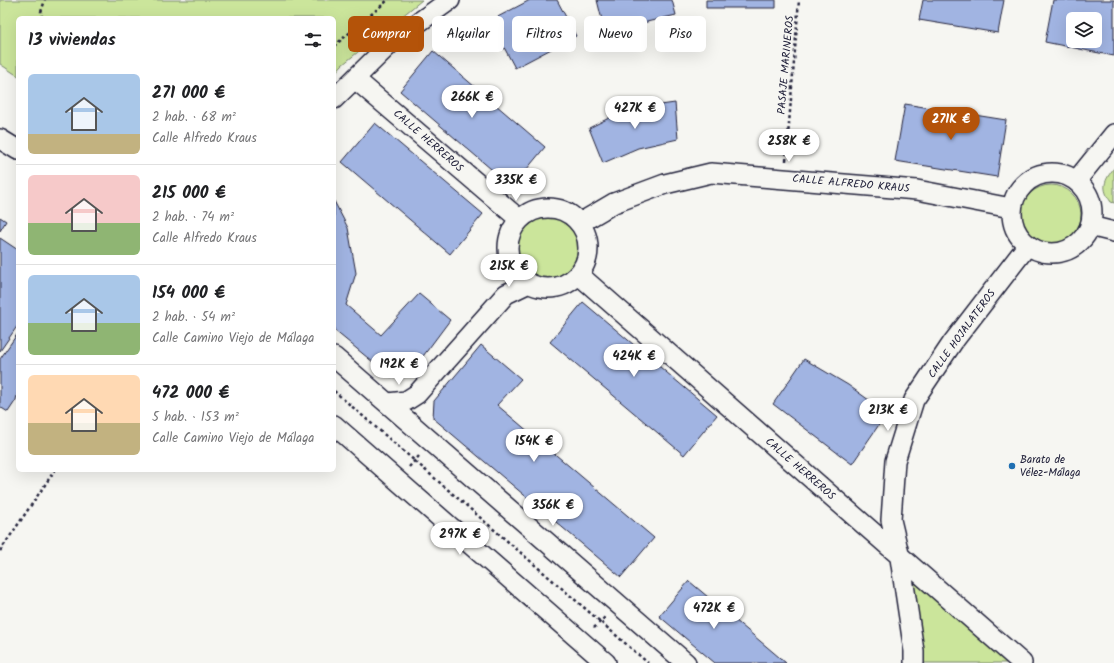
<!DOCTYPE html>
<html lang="es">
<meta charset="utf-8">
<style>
:root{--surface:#fff;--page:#f6f6f6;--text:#202124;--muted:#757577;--line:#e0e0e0;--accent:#b45309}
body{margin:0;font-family:Kalam,sans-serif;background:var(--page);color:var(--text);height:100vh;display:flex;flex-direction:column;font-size:15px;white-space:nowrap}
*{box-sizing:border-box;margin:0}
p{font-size:13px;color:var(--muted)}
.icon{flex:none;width:22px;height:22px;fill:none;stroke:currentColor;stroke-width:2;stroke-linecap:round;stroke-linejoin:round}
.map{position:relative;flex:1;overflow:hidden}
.sheet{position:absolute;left:16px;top:16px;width:320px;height:456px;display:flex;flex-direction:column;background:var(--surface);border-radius:6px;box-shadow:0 4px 16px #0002}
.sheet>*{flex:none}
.hud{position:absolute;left:348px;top:16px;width:380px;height:36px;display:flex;gap:8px}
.tools{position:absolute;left:1066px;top:12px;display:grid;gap:8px}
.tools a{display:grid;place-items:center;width:36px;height:36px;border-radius:6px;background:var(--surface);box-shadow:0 4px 16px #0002;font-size:20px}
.price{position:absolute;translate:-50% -34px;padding:0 9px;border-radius:14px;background:#fff;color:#222;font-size:13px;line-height:26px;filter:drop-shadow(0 1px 2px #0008)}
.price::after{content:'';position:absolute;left:50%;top:24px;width:12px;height:9px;margin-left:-6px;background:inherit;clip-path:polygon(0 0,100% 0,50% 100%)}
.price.selected{background:var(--accent);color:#fff}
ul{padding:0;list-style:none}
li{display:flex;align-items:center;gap:12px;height:100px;padding:0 12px}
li+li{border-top:1px solid var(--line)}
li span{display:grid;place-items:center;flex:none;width:112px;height:80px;border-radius:6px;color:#555}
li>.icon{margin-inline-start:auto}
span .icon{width:48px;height:48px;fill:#fffc;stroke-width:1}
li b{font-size:17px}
h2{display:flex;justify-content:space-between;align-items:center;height:48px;padding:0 12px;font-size:17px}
.tag{padding:0 14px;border-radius:6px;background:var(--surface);box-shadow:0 4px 16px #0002;font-size:14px;line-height:36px}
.tag.selected{background:var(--accent);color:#fff}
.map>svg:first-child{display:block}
.green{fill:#cbe59b;stroke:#76846b}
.building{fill:#a1b4e2;stroke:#22223b;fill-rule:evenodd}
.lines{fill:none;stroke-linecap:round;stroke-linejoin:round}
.minor-casing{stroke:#22223b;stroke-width:22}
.path{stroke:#22223b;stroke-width:2.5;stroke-dasharray:3 3;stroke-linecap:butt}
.minor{stroke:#f6f6f2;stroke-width:19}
.poi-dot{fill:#1f6fb2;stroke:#f6f6f2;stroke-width:1.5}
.labels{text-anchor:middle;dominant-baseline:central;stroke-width:3;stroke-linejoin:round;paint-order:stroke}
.street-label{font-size:11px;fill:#22223b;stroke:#f6f6f2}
.poi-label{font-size:11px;fill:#22223b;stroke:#f6f6f2;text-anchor:start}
</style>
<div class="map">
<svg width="1114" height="663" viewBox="0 0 1114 663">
<rect width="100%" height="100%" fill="#f6f6f2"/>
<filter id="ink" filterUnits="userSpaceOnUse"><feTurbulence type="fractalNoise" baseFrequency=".025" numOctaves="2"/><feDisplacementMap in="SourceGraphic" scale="8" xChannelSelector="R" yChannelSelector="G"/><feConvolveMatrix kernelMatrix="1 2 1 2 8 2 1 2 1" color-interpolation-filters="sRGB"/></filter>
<g filter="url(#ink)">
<path class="green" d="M 0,0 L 422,0 L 342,65 L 334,74 L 334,18 L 18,18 L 18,76 L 0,64 Z
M 1114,168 L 1114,203 L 1111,202 C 1101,188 1104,181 1114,168 Z
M1021 215a30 30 0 1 1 60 0a30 30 0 1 1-60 0Z
M516 247a31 31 0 1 1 62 0a31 31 0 1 1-62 0Z
M 908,576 L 1014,663 L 918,663 Z"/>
<path class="building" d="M 530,0 L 557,0 L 576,36 L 515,68 L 490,21 Z
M 597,0 L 672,0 L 676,15 L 605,32 Z
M 706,0 L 776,0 L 776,8 L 706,8 Z
M 923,0 L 1004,0 L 998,33 L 919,20 Z
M 1053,0 L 1114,0 L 1114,56 L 1045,42 ZM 1073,19 L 1095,19 L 1095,41 L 1073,41 Z
M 433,51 L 545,147 L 512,187 L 400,91 Z
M 675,103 L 678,139 L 638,148 L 603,163 L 589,128 L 625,110 Z
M 905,104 L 1006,120 L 997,177 L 895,161 Z
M 375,123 L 483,214 L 450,254 L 342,162 Z
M 334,201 L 348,228 L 356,273 L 346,305 L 381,335 L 419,294 L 450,320 L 409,375 L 391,377 L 334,330 Z
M 0,217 L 6,221 L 0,231 Z
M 0,238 L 18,250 L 18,325 L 0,351 Z
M 583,302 L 717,415 L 684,455 L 550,342 Z
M 18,333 L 18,390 L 16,400 L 8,412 L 0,407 L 0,359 Z
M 481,345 L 521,379 L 497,405 L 654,538 L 621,577 L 433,418 L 434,401 Z
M 804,359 L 848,385 L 887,413 L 852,464 L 773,404 Z
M 689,581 L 786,663 L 715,663 L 659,616 Z"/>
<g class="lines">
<defs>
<path id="minor" d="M 355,79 L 519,219
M 334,99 L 394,40 L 450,0
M 0,139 L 18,150
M1012 213a40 40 0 1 1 80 0a40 40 0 1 1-80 0Z
M 1076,181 L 1114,134
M508 248a40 40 0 1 1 80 0a40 40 0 1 1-80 0Z
M 580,223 L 614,203 L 665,184 L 711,173 L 917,190 L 1011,208
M 1090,226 L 1114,232
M 578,274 L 1022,663
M 334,357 L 686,663
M 388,403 L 406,401 L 417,394 L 506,294 L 529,283
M 334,425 L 606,663
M 914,663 L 914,651 L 900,558 L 891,520 L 895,461 L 914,400 L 953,342 L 1027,246"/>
</defs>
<use href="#minor" class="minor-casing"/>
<path class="path" d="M 42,18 L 41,12 L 45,0
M 334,46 L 388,0
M 786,161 L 799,0
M 334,391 L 648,663
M 409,467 L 419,456
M 0,551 L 55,470
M 594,628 L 606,616"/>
<use href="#minor" class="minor"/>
</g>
</g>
<circle class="poi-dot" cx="1012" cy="466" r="4"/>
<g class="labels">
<g class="street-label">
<text transform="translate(786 65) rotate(-85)">PASAJE MARINEROS</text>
<text transform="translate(428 141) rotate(41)">CALLE HERREROS</text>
<text transform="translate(851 184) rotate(5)">CALLE ALFREDO KRAUS</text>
<text transform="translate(962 334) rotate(-54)">CALLE HOJALATEROS</text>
<text transform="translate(800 469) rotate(41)">CALLE HERREROS</text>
</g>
<g class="poi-label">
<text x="1020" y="460">Barato de<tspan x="1020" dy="13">Vélez-Málaga</tspan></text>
</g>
</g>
</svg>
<div class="tools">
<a><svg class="icon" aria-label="layers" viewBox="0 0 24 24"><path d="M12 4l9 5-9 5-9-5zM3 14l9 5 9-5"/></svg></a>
</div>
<b class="price" style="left:472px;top:119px">266K €</b>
<b class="price" style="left:635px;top:130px">427K €</b>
<b class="price selected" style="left:951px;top:141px">271K €</b>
<b class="price" style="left:789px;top:163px">258K €</b>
<b class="price" style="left:516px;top:202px">335K €</b>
<b class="price" style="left:509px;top:288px">215K €</b>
<b class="price" style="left:634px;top:378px">424K €</b>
<b class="price" style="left:399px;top:386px">192K €</b>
<b class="price" style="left:888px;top:432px">213K €</b>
<b class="price" style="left:534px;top:463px">154K €</b>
<b class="price" style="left:553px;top:527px">356K €</b>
<b class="price" style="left:460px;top:556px">297K €</b>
<b class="price" style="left:714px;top:630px">472K €</b>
<div class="hud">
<a class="tag selected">Comprar</a>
<a class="tag">Alquilar</a>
<a class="tag">Filtros</a>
<a class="tag">Nuevo</a>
<a class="tag">Piso</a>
</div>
<section class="sheet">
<h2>13 viviendas<svg class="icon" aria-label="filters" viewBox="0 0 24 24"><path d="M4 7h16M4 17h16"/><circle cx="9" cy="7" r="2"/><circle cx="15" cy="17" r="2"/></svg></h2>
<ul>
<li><span style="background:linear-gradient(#a9c7e8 75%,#c2b280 0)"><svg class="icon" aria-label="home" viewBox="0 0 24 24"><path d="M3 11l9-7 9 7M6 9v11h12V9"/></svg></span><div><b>271 000 €</b><p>2 hab. · 68 m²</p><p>Calle Alfredo Kraus</p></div></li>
<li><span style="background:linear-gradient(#f6c9c9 60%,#8fb573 0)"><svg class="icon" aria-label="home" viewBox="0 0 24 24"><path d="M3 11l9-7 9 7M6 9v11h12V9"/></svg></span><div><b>215 000 €</b><p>2 hab. · 74 m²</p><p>Calle Alfredo Kraus</p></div></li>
<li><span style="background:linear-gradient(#a9c7e8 60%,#8fb573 0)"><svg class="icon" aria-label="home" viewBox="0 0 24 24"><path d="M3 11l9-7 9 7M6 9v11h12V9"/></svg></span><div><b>154 000 €</b><p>2 hab. · 54 m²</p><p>Calle Camino Viejo de Málaga</p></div></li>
<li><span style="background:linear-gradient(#ffd9b3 60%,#c2b280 0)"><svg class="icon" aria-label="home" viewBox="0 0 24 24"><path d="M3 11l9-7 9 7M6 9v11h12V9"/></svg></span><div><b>472 000 €</b><p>5 hab. · 153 m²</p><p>Calle Camino Viejo de Málaga</p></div></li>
</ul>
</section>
</div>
